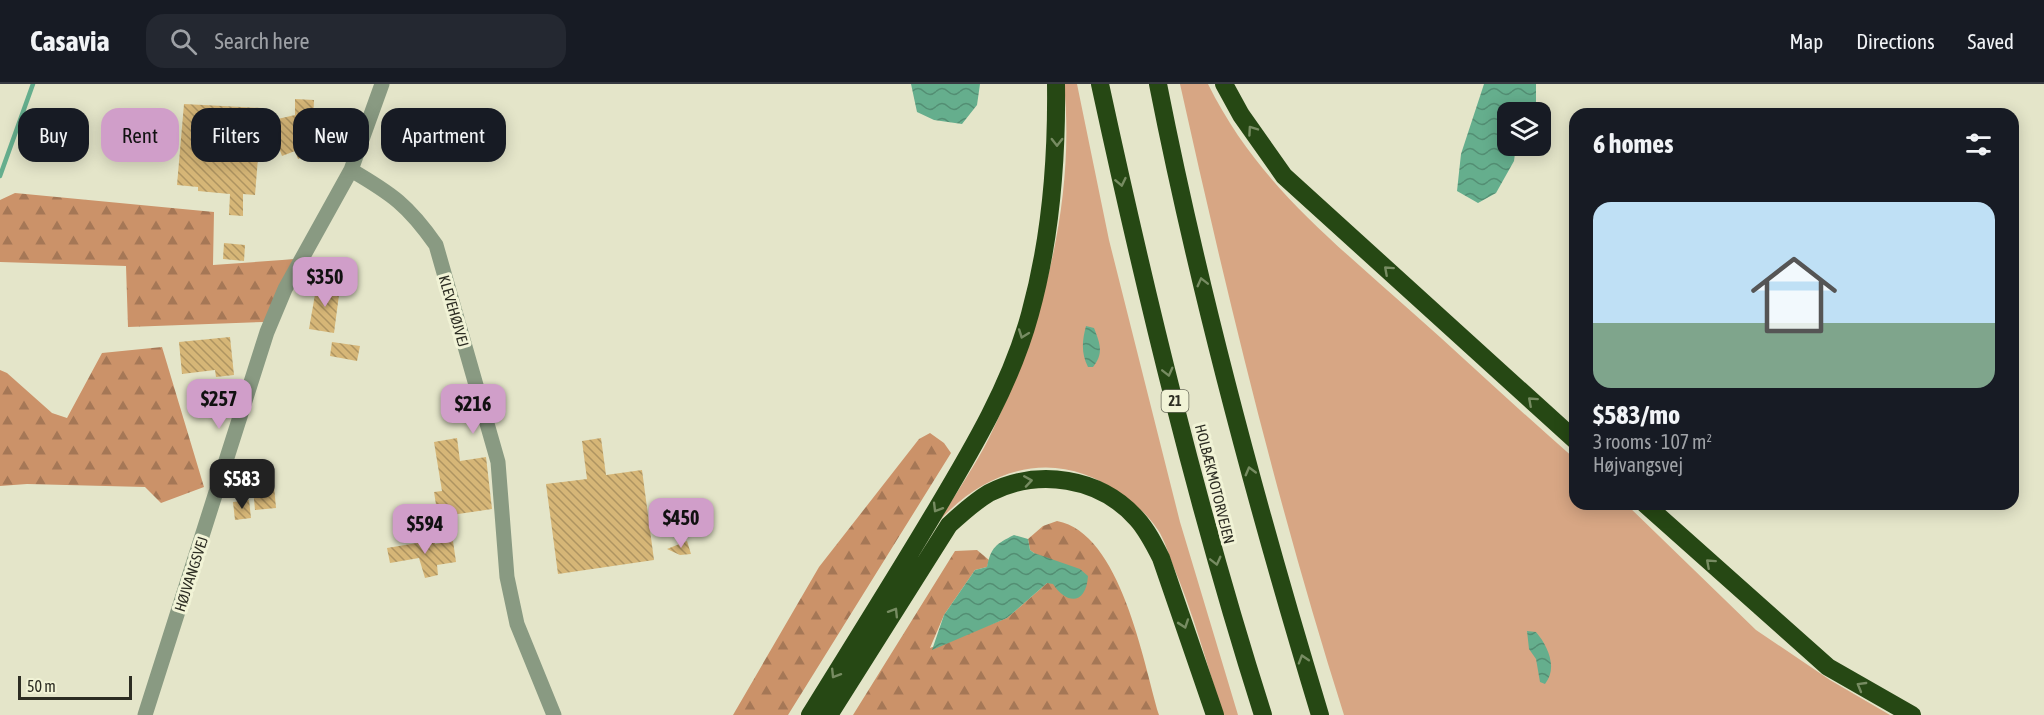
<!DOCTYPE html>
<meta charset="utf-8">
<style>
:root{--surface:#171b24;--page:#242831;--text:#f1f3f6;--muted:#9ea1a6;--line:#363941;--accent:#d09ec9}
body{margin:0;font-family:"Asap Condensed",sans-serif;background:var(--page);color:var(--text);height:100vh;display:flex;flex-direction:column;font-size:22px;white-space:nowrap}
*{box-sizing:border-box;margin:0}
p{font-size:20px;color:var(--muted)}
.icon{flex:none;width:33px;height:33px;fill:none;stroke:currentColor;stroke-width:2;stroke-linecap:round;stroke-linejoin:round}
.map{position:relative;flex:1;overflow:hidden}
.panel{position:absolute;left:1569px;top:24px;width:450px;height:402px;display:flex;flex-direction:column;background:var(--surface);border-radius:18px;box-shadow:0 3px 15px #0003}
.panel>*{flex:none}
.guide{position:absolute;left:18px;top:24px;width:570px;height:54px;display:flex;gap:12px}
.controls{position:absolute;left:1497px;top:18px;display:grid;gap:12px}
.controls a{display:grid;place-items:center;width:54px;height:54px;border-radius:12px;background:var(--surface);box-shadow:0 3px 15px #0003;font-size:30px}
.scale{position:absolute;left:18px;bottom:15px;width:114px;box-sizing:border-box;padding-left:6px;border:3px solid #2c2c22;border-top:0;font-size:16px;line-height:21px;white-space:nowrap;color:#2c2c22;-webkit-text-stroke:4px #f1f3d6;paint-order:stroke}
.price{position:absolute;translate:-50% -51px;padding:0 14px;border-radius:12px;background:var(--accent);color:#111;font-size:20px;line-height:39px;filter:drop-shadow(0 2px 3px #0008)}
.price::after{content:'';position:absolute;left:50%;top:36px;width:18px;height:14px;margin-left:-9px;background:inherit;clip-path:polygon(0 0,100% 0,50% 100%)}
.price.current{background:#222;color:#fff}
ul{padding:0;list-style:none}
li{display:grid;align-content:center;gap:12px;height:318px;padding:0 24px}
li+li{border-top:2px solid var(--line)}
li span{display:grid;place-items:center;height:186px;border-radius:18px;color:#555}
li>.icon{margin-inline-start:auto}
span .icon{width:108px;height:108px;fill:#fffc;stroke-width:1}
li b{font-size:26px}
h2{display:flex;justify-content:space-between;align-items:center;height:72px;padding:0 24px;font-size:26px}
.chip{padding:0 21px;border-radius:18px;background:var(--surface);box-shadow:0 3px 15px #0003;font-size:21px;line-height:54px}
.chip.current{background:var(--accent);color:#111}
header{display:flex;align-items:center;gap:36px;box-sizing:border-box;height:84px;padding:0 30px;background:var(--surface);border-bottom:2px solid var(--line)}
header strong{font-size:28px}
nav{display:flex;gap:33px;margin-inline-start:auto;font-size:21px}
.search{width:420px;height:54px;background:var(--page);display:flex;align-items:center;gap:15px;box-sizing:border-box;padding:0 21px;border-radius:18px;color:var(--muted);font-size:22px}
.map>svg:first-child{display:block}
.green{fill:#d7a684}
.forest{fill:url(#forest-firs)}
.water{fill:url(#water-waves)}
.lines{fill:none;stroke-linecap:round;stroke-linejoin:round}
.stream{stroke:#65ae8d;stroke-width:4.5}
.building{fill:url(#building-back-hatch)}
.minor{stroke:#899a82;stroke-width:15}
.highway{stroke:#264814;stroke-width:18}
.oneway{stroke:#778c62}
.labels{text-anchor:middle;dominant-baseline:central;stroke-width:6;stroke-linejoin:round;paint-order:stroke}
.shield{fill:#f1f3d6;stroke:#676858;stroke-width:1.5}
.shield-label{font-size:14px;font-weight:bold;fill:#2c2c22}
.street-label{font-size:15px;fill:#2c2c22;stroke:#f1f3d6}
</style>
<header>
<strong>Casavia</strong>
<div class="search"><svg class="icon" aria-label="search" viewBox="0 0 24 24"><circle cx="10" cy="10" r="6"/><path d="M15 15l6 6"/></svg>Search here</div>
<nav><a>Map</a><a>Directions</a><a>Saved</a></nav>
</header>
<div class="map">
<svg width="2044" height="631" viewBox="0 0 2044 631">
<defs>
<pattern id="forest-firs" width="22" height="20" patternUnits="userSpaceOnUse" patternTransform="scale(1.5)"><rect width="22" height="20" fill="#cb9269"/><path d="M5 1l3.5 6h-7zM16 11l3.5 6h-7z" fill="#a57756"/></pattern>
<pattern id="water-waves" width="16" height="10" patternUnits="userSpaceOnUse" patternTransform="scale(1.5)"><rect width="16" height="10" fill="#65ae8d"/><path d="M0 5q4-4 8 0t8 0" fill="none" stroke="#538e73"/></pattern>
<pattern id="building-back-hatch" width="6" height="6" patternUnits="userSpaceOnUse" patternTransform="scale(1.5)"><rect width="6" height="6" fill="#d6b677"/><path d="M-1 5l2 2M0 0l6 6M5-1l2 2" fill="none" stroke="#ae9461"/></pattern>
</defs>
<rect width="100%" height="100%" fill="#e4e5c9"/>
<path class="green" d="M 1064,0 L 1077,0 L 1109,156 L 1180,438 L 1238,631 L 1223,631 C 1207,580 1193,528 1172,479 C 1168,468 1164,455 1158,446 C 1148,431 1136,421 1122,411 C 1059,363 990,382 940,436 C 956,409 975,382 989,354 C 1041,247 1076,120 1064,0 Z
M 1180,0 L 1208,0 C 1257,99 1333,157 1413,229 C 1467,277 1520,327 1575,375 L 1575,420 L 1626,420 L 1756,546 L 1830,596 L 1890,631 L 1344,631 C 1278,423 1227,212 1180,0 Z"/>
<path class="forest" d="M 15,109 L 214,128 L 213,181 L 296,175 L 264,238 L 128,243 L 126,182 L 0,178 L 0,116 Z
M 162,263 L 204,403 L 161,419 L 145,403 L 27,400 L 0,402 L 0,286 L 7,289 L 52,329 L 67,334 L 102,269 Z
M 930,349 L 944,359 L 951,369 L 788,631 L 733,631 L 819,483 L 919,355 Z
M 1057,437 C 1121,449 1143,577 1159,631 L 853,631 L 955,467 L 977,466 L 989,476 L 987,483 L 975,486 L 944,531 L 930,564 L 1007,534 L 1047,499 L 1053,499 L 1060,511 L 1034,469 L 1030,466 L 1028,455 L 1043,442 Z"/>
<path class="water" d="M 911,0 L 980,0 L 977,21 L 962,40 L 934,36 L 917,28 Z
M 1484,0 L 1536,0 L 1536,19 L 1530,28 L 1508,28 L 1508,62 L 1516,62 L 1514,77 L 1496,109 L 1478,119 L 1457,107 L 1461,70 Z
M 1086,242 L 1094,244 C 1100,259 1104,270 1093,283 L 1088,283 C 1081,269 1082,257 1086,242 Z
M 1014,451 L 1028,455 L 1030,466 L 1034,469 L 1080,485 L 1088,492 C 1086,521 1067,521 1053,500 L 1047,499 L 1007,534 L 932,566 L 944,531 L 975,486 L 987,483 C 991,463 996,460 1014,451 Z
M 1527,547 L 1536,548 C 1548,562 1558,584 1545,600 L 1540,598 L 1536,575 L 1529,565 Z"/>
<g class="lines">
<path class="stream" d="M 0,92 L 33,0"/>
</g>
<path class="building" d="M 295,15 L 314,16 L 313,37 L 304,37 L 314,69 L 298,75 L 295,67 L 282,72 L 269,37 L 295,31 Z
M 184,20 L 262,24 L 255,111 L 243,110 L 243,132 L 229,131 L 230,110 L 198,107 L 198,103 L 177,101 Z
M 224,159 L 245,161 L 244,177 L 223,175 Z
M 317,199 L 340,203 L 334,249 L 309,245 Z
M 230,253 L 234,291 L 216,293 L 215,286 L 182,290 L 179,258 Z
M 332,258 L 360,262 L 357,277 L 330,272 Z
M 457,354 L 460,377 L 486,373 L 492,425 L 438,433 L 434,408 L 442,407 L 434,358 Z
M 601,354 L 606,391 L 642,386 L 654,476 L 558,490 L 546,400 L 587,395 L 582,357 Z
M 272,380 L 276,424 L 255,426 L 251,382 Z
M 249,416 L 251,434 L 235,436 L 233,418 Z
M 435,456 L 435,460 L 453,457 L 456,478 L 437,481 L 438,491 L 425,494 L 419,474 L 390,479 L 387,464 Z
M 687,457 L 691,470 L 680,471 L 667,465 Z"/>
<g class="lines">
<path class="minor" d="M 351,86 C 392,110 408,121 436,161 L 498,378 L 507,493 L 517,540 L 554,631
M 145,631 L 267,248 L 285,205 L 351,86 L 382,0"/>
<path class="highway" d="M 1100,0 C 1146,212 1197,424 1263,631
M 1158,0 C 1200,213 1257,423 1320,631
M 1224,0 L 1241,31 L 1284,92 L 1575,356
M 1645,420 L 1828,583 L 1912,631
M 810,631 C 852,563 895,495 936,426 C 973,364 1011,300 1030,230 C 1051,154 1057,78 1056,0
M 829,631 L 949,441 C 962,429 974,418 989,409 C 1038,384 1100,393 1137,435 C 1147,446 1154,460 1161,474 L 1215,631"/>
</g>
<defs><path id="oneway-chevron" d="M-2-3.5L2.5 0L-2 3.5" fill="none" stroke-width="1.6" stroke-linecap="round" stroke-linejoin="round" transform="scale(1.5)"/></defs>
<g class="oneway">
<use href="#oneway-chevron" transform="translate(1252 46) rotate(-125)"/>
<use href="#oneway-chevron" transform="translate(1057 58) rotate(90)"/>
<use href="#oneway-chevron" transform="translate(1121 98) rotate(78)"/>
<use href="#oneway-chevron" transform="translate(1388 186) rotate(-138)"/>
<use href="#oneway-chevron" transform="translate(1202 198) rotate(-104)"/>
<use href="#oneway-chevron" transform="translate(1023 250) rotate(110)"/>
<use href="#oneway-chevron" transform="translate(1168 288) rotate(76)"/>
<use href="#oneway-chevron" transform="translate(1532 317) rotate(-138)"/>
<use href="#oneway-chevron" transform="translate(1250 387) rotate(-105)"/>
<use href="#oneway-chevron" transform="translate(1028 397) rotate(-9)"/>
<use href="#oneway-chevron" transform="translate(937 424) rotate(121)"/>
<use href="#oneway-chevron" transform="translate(1216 477) rotate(76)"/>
<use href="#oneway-chevron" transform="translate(1710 479) rotate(-138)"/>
<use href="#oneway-chevron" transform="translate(894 528) rotate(-58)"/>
<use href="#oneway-chevron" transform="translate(1184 540) rotate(71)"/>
<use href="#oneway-chevron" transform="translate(1303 575) rotate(-107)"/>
<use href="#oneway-chevron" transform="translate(835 590) rotate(122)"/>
<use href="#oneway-chevron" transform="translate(1861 602) rotate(-150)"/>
</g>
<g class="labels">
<rect class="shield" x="1161.5" y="306" width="27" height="22" rx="4.5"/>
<g class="shield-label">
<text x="1175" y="317">21</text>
</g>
<g class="street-label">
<text transform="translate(454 227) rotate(74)">KLEVEHØJVEJ</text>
<text transform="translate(1215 400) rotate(76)">HOLBÆKMOTORVEJEN</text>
<text transform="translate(191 490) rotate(-72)">HØJVANGSVEJ</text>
</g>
</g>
</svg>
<div class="controls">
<a><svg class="icon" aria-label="layers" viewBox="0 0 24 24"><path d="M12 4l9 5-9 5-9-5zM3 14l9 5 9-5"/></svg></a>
</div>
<div class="scale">50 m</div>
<b class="price" style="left:325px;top:224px">$350</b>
<b class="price" style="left:219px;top:346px">$257</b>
<b class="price" style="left:473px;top:351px">$216</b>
<b class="price current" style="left:242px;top:426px">$583</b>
<b class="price" style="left:681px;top:465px">$450</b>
<b class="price" style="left:425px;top:471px">$594</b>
<div class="guide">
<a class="chip">Buy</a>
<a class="chip current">Rent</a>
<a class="chip">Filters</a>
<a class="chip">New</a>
<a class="chip">Apartment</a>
</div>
<section class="panel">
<h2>6 homes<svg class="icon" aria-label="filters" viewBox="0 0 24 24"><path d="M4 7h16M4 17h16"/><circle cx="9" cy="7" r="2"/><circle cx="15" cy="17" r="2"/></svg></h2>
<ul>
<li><span style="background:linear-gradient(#bfe0f5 65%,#7fa58c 0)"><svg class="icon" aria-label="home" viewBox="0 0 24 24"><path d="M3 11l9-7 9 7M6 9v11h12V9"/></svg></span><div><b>$583/mo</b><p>3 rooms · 107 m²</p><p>Højvangsvej</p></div></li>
</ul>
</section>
</div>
